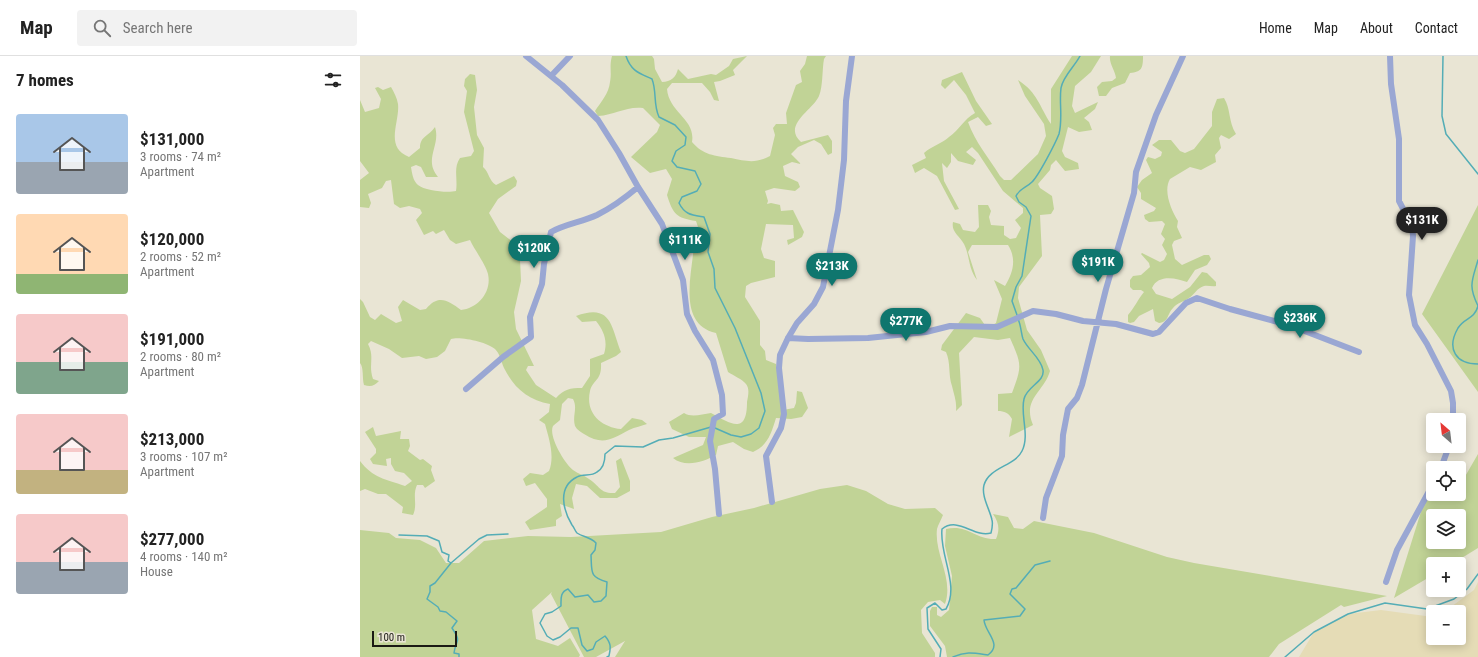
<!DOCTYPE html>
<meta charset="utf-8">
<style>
:root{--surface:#fff;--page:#f2f2f2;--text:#222;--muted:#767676;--line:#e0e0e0;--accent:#0f766e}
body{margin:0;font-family:"Roboto Condensed",sans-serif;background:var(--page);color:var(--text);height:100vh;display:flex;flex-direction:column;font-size:15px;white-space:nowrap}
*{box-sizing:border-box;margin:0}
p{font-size:13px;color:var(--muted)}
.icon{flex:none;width:22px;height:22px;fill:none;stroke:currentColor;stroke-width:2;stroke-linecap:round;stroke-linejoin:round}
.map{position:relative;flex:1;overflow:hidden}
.panel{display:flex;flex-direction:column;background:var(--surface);width:360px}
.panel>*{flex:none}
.needle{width:26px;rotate:332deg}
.buttons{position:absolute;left:1066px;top:357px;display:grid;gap:8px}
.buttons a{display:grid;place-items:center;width:40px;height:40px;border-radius:4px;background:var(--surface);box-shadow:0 2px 10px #0003;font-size:20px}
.scale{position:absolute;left:12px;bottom:10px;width:85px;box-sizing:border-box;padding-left:4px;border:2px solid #1b1a14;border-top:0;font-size:11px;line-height:14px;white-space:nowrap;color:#1b1a14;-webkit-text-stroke:3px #e9e5d4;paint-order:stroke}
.price{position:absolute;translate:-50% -34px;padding:0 9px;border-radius:14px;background:var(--accent);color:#fff;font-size:13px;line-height:26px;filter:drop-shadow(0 1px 2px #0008)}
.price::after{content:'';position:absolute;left:50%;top:24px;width:12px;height:9px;margin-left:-6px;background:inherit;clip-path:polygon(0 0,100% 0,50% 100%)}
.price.on{background:#222;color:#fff}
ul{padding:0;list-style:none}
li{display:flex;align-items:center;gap:12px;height:100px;padding:0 16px}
li span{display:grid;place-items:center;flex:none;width:112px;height:80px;border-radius:4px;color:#555}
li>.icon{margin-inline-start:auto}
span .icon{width:48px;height:48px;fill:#fffc;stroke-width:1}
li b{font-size:17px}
h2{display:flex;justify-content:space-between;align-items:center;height:48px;padding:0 16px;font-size:17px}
header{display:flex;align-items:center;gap:24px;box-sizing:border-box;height:56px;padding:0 20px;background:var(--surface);border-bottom:1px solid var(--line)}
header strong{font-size:19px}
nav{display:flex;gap:22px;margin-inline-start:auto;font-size:14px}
.search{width:280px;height:36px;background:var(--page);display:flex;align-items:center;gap:10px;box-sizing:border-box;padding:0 14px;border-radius:4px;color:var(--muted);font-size:15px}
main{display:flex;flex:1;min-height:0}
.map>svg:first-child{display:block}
.green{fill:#c1d396;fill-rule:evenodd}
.sand{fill:#e5dcb6}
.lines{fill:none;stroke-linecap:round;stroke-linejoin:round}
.stream{stroke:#54adb6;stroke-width:1.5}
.street{stroke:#9aa7d3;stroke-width:6}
</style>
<header>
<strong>Map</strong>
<div class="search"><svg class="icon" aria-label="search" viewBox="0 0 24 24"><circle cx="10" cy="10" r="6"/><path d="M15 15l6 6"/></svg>Search here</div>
<nav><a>Home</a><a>Map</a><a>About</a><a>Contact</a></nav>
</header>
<main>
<section class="panel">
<h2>7 homes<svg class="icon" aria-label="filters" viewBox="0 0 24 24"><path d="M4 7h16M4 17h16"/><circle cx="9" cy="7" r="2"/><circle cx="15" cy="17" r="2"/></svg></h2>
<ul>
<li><span style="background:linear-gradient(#a9c7e8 60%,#9aa5b1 0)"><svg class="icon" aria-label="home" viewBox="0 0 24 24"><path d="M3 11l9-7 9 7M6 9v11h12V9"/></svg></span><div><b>$131,000</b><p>3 rooms · 74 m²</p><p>Apartment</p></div></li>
<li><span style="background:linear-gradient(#ffd9b3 75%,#8fb573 0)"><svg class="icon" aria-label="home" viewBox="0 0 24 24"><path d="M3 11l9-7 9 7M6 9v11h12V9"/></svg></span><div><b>$120,000</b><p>2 rooms · 52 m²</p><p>Apartment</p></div></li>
<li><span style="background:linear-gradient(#f6c9c9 60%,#7fa58c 0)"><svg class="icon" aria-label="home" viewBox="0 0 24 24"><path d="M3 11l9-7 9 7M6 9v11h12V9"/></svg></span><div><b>$191,000</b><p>2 rooms · 80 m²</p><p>Apartment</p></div></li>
<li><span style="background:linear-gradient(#f6c9c9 70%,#c2b280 0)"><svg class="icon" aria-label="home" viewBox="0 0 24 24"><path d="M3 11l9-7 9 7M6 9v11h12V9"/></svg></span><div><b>$213,000</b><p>3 rooms · 107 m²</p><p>Apartment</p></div></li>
<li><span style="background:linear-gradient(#f6c9c9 60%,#9aa5b1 0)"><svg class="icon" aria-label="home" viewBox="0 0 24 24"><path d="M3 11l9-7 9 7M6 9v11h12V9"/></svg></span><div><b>$277,000</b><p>4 rooms · 140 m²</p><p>House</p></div></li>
</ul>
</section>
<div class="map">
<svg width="1118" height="601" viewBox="0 0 1118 601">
<rect width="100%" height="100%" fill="#e9e5d4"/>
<path class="green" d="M 252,0 L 292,0 L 294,3 L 295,13 L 302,26 C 311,26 316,21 318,13 L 328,23 L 351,18 L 356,19 L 369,10 L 373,3 L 387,0 L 373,14 L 375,19 L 360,25 L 354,26 L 359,45 L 354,44 L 350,36 L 342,27 L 312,27 L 307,33 C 309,57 336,63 332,86 C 343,99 355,100 371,102 C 386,105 395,108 410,100 L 415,79 L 413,72 L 416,68 L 427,68 L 426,57 L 436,29 L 442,26 L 440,15 L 445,8 L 447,0 L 466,0 L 464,3 C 462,14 463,30 459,40 C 453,54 422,69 441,86 L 468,79 L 472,85 L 472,97 L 468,99 L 461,88 L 454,84 L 438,91 L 431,98 L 441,108 L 432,106 L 423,110 L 425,120 L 438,126 L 440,131 L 435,135 L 414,132 L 405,135 L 408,145 L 407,148 L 411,147 L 420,149 L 421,155 L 433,154 L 444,176 L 442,181 L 428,189 L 427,184 L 434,182 L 433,169 L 406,168 L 401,193 L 404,202 L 415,205 L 415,221 L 391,227 L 386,230 L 385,241 L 400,265 L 400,289 L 405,295 L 406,304 L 416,308 L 423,354 L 434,352 L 436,347 L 437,335 L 442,336 L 448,352 L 442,361 L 431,363 L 416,362 C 411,378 408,389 393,396 L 384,393 L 373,386 L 358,390 L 356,399 C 344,406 325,412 313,402 L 343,389 L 346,381 L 329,381 L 312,373 L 309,366 L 324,357 C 332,362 342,358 351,357 C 371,368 387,379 387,346 C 388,340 390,333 386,328 C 382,323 374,320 368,316 L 356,277 C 317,268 332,218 334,189 L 340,184 L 339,174 L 336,165 C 316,162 313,158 307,139 L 312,123 L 306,113 L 290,117 L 271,101 L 297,76 L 300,69 L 283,52 C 266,50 255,59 238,60 L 235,55 C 241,46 249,37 250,26 C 252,16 249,11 252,0 Z
M 712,0 L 741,0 L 731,16 L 715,30 L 712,50 L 715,57 L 738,46 L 735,53 L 724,62 L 729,66 L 732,74 L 719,76 L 708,71 L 702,95 L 705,101 L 718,107 L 719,113 L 705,115 L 696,104 L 691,109 L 690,114 L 678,128 L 680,132 L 692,140 L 694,153 L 691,158 L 680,159 L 682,200 L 659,231 L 658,242 L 667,274 L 681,294 L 690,315 C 684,336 662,343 673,369 L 649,381 L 652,363 C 649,357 644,355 638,355 L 638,338 L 652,337 C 662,310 662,309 650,282 L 638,284 L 614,281 L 599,297 L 602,349 L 596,355 C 597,346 594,339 592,330 C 588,319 591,307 586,296 L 581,294 L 582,289 L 606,257 L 620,262 L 627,272 L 636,267 L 642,243 L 634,224 L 645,230 C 653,217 657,203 648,189 L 612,189 L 608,196 L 617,224 C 608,212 610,200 604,188 C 599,179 591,176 593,166 L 600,168 L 603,174 L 615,176 L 619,171 L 618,149 L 628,149 L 631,155 L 629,161 L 631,169 L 644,170 L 644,179 L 650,183 L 656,182 L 661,172 L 655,164 L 663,157 L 663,152 L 643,135 L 618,97 L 612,91 L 606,96 L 616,104 L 613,109 L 598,105 L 591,97 L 591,106 L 587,112 L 582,107 L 584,125 L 599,153 L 595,154 L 577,120 L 564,112 L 555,117 L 552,109 L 566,102 L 564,97 C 572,90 581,88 589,81 C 599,74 604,63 615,57 L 606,39 L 594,24 L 585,33 L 581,29 L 582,24 L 602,16 L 616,45 L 632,68 L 626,70 L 618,61 L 608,66 C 615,86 629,102 640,120 L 644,124 L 651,124 L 678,98 L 686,80 L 684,68 L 665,40 L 658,24 C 678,37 679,50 691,68 L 691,33 Z
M 750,0 L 783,0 C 783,12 782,16 770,17 L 765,27 L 752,32 L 746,40 L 739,40 L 737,31 L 742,26 L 752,25 L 756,22 C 755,14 749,8 750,0 Z
M 110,18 L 115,19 L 117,34 L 114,51 L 117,79 L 124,92 L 123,111 C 129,116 129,125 136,129 L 154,120 L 157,125 L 156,130 L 138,143 L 129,157 L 140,176 L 153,186 L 160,203 L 161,225 L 154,256 L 156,273 L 174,310 L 168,310 L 166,314 L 176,329 L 196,342 C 204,333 210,332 222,332 L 230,320 L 230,303 L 244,298 C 248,285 244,275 236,265 L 222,266 L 216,260 C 252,247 251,271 261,296 L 256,300 L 241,307 C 242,325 233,323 230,335 C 225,357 241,371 261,373 L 272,362 L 282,364 L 287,368 C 282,370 275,371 269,374 C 252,383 243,390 224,378 C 221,376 217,374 215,370 C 212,360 218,352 213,343 L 208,342 L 202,348 L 200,364 C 198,366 195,368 193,370 C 188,380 205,408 213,414 C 218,418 224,419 229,423 C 240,430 240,438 255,437 L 260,431 L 256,405 L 261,402 L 270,425 L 270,435 L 257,442 L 240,442 L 227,430 L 216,428 L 212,442 L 214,453 L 200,448 L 202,460 L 196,464 L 196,470 L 170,474 L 165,466 L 187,451 L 187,443 L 175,427 L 166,430 L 163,423 L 170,417 L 183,419 L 189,415 C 195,400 189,383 185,368 L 179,364 L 189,356 L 190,348 C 168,344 154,332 144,312 C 141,305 140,298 135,293 C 127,286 100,280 91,283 L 85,295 L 77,301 L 66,303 L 59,300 L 42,302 L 29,293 L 11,285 L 8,288 C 15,301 8,309 13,323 L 19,325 C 14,330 11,331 4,329 C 2,322 4,312 0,307 L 0,243 L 3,246 L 10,261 L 15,264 L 21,258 L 36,267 L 42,265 L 38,251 L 43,244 L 60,254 L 66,253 C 78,238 88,244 101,254 C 118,252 132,236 128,218 C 126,209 114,193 110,184 L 96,188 L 90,184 L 84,174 L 76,178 L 73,175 L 64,179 L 56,164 L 62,157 L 60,153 L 49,150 L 40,152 L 34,148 L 31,124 L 26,125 L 22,132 L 8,138 L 11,147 L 9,152 L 0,151 L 0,124 L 9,117 L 0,105 L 0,44 L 5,56 L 19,52 L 21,43 L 15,32 L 18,31 L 23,34 L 31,31 C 34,36 37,42 38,48 C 40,66 24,91 49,101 L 60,92 C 60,80 69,80 75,71 C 81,90 63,103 78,121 L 66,121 L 61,111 L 56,109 L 51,111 C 52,117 53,125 58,129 C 65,135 88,137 96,135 C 98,123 93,112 100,102 L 111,100 L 114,95 L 104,56 L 107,35 L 104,30 L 105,23 Z
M 864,42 C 871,53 868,65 876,78 L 869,83 L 861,79 L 859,82 L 861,92 L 855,99 L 856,106 L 841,114 L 830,111 L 810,123 C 803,135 811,154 818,165 L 817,171 L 822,182 L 814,185 L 812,189 L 815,203 L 822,209 L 844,199 L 849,199 L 851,203 L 847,209 L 835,214 L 827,226 C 816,222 798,218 792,232 L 796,238 L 812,243 L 830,231 L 842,216 L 847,217 L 856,226 L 856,230 C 852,231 848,229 844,230 C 837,232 835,238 829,242 C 824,246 818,246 813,252 C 807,258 809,266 799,267 L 795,265 L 793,253 L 779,260 L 774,266 L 770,267 L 768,266 L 768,259 C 775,251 778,243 784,236 L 781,234 L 773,234 L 770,231 L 770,224 L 773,220 L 781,219 L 790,211 L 789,207 L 781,198 L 782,197 L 800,206 L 804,204 L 807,198 L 802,189 L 805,183 L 801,178 L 805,168 L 802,165 L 789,166 L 785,163 L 784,159 L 794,155 L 796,152 L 781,143 L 781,137 L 777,131 L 782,124 L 792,117 L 786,104 L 788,101 L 795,103 L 801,100 L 802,96 L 792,89 L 799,84 L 811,84 L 820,95 L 825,97 L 834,93 L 852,70 L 852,56 L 857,43 Z
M 1118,149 L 1118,336 L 1062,258 Z
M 13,371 L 16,380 L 41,375 L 40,383 L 49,383 L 50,390 L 48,395 L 60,404 L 63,403 L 72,410 L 71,414 L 75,425 L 65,432 L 63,429 L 57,429 C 52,440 58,448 53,459 L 42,457 L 43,451 L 26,438 L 18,438 L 5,433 L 0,435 L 0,405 C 13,422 25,423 45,430 L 52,425 L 44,417 L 35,415 L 31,408 L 31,402 L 26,403 L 27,410 L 13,408 L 10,403 L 16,397 L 16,393 L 5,376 Z
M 1118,398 L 1118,492 L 1092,508 L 1073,508 L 1073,519 L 1034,542 L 1069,430 L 1073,431 L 1073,438 L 1099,438 L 1099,431 ZM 1073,460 L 1099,460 L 1099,486 L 1073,486 Z
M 487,429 L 506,435 L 528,448 L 545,453 L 575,452 L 583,459 C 581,464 578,469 577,473 C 574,498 594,523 585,548 L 580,544 L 568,546 L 561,554 L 562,577 L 575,597 L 575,601 L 255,601 L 265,585 L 236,601 L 224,601 L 191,538 L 192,536 L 172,554 L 176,583 L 198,590 L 210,582 L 220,599 L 219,601 L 0,601 L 0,474 L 29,477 L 36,482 L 60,484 L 76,492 L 86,507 L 99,507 L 124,485 L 168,480 L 211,481 L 301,476 L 352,461 L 394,452 L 460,433 Z
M 633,458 L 648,461 L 654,472 L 663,473 L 674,465 L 734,477 L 807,501 L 834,507 L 1027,540 L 984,551 L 981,549 L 919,588 L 909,601 L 587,601 L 585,590 L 570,570 L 570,555 L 572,551 L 577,551 L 577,559 L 581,561 L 589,554 L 592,520 L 585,490 L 586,473 C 608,468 615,484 636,483 C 640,473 639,467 633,458 Z"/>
<path class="sand" d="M 1118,526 L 1118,601 L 939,601 L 954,576 L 988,558 L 1021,554 L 1073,561 L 1073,582 L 1099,582 L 1099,556 L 1084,556 L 1114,534 Z"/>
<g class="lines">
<path class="stream" d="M 266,0 C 271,15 279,17 292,23 C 297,36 293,48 299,61 L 315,69 L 326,81 L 325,89 L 316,95 L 312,105 L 317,111 L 335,115 L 341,128 L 337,135 L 322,141 L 319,147 C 325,159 332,159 344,161 L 350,178 L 348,196 L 354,213 L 355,232 L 375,272 L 401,337 L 405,355 L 399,372 L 391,378 L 381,381 L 371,379 L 355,372
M 1083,0 L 1082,60 L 1086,78 L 1118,118
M 1118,204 C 1112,225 1108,229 1118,250 C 1114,264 1105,261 1098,272 C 1086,293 1096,308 1118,308
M 657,259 L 652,245 L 656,231 L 662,220 L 671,160 L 666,151 L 659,146 L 656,140 C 660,132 666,132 672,126 C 679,119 695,88 699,78 C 703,62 699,47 701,32 C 703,20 715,10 720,0
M 39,479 L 67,480 L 79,485 L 82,496 L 89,499 L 88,505 L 91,507
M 99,601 L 99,598 L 94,597 C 96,583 102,587 92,572 L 97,565 L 86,556 L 80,555 L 78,551 L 67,543 L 70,536 L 70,530 L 75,527 L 91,507 L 119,483 L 127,479 L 148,478
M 247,601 L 249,600 C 251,591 251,587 245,580 L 236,586 L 233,593 L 227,595 L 222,589 L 218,572 L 211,572 L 200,581 L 193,584 L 187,580 L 180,567 L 185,558 L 192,556 L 201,550 C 201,543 200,536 208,533 L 215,541 L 228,539 L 234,546 L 241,545 L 246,540 L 247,526 C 229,521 232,516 231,499 L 235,494 L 236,487 C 230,481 223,481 217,477 C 215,475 214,471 212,469 C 203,454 197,431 217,421 C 223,417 231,421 237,416 C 244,412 245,405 245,398 L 255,390 L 283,391 L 299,384 L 313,382 L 351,371
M 580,601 L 581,593 L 568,573 L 567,552 L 575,547 L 582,554 L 586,553 C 600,529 579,499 582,473 C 598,460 614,482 631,477 C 632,473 633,468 632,464 C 630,454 621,440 624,429 C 629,411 655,410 662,395 C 670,379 660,359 664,343 C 667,330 685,326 683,314 C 681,302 668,294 663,283 C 661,277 661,269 658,263
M 593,601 C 606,595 614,597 628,599 C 643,588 625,577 624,564 L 660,560 L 665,553 L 650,538 L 652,533 L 656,532 L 675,509 L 690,505
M 925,601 L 954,576 L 988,558 L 1025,547 L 1067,553 L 1094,543 L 1107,533 L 1118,518"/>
<path class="street" d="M 166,0 L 202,29 L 238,64 L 259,97 L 278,131 L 302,168 L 323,224 L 327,258 L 335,275 L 353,304 L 362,339 L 363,358 L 354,363 L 350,385 L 355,413 L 359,458
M 1030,0 L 1031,28 L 1039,83 L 1039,145 L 1052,170 L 1053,180 L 1049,239 L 1055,269 L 1067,288 L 1091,335 L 1093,347 L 1093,364
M 191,20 L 210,0
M 428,282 L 448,283 L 508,282 L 566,276 L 590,270 L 637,271 L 673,255 L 696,258 L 723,265 L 756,268 L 793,278 L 799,276 L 826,247 L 837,242 L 870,253 L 929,269 L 999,296
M 106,333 L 143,301 L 171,281 L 170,261 L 182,228 L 184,208 L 191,176 C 205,168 222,166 237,159 C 253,151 265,142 278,131
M 1081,412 L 1089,390
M 412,446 L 406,400 L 421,372 L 424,358 L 419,312 L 420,299 L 428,282 L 437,267 L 454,248 L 463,231 L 478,154 L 484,104 L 486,45 L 492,0
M 683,462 L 686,442 L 702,400 L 703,379 L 708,353 L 717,342 L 722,329 L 746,233 L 774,137 L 776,116 L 796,59 L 823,0
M 1026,526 L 1037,494 L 1073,428"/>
</g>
</svg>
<div class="buttons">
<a><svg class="needle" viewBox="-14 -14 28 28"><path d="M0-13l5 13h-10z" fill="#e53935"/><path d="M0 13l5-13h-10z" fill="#767676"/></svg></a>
<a><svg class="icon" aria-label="locate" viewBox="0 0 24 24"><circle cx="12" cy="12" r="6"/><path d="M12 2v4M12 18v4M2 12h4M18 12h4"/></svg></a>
<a><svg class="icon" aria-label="layers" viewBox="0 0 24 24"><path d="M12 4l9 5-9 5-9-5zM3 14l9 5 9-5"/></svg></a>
<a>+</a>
<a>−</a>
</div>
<div class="scale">100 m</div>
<b class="price on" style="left:1062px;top:185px">$131K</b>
<b class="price" style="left:325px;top:205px">$111K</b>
<b class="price" style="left:174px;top:213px">$120K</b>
<b class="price" style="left:738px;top:227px">$191K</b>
<b class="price" style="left:472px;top:231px">$213K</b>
<b class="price" style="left:940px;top:283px">$236K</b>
<b class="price" style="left:546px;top:286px">$277K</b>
</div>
</main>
